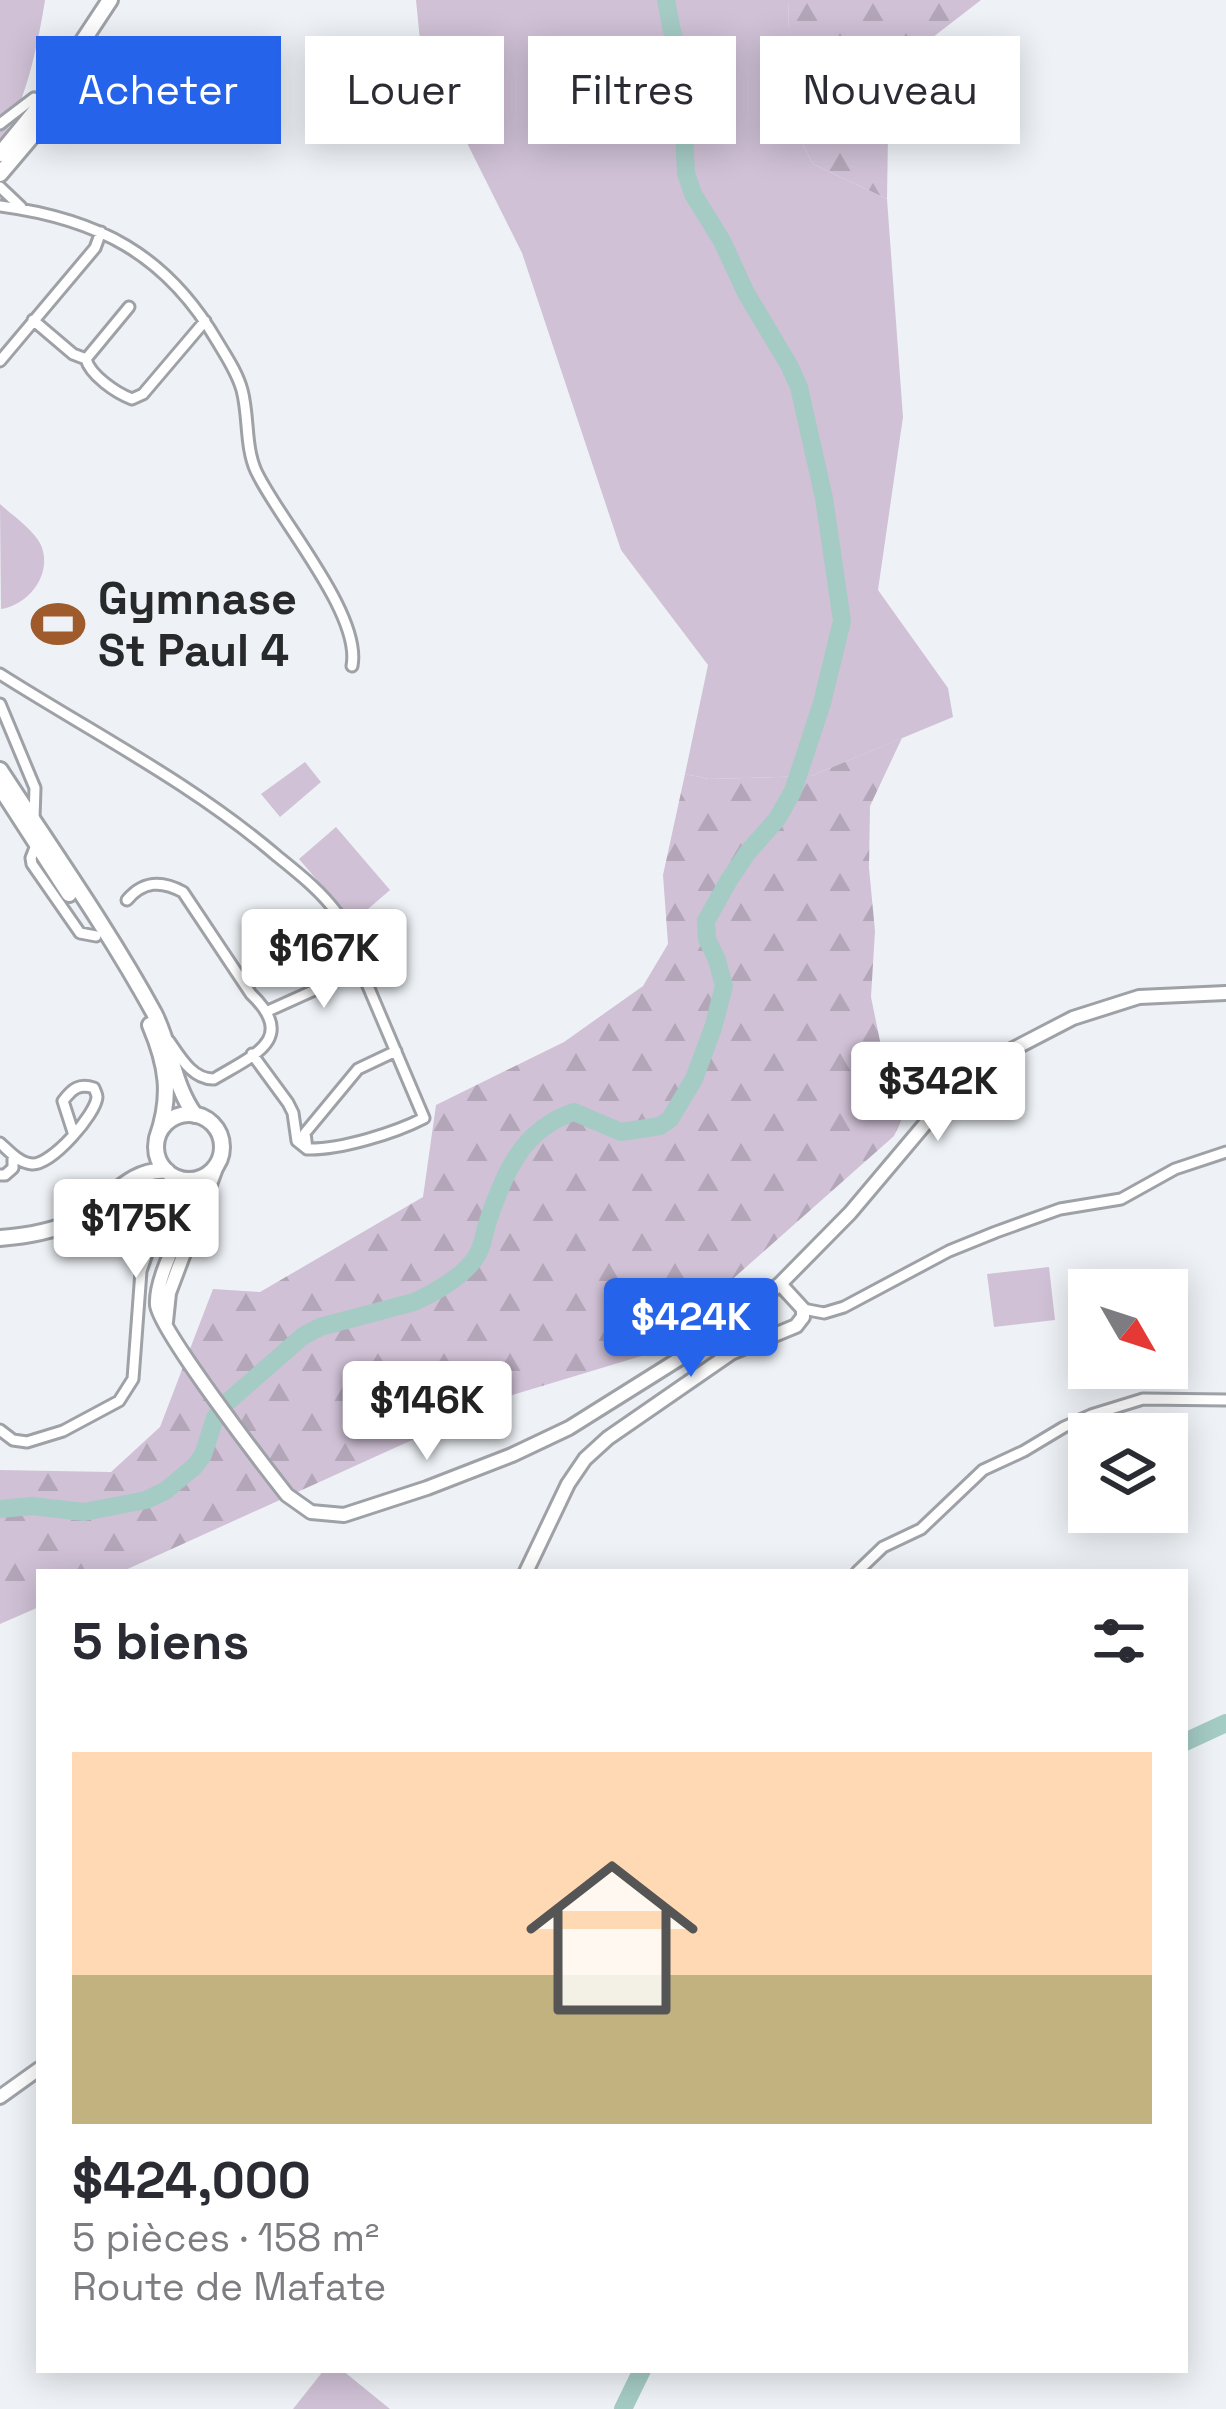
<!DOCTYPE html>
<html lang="fr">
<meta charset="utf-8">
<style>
:root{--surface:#fff;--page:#f7f7f7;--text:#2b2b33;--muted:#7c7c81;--line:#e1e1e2;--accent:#2563eb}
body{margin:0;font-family:"Space Grotesk",sans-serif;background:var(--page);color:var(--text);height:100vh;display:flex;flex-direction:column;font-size:45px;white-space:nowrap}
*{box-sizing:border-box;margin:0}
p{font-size:39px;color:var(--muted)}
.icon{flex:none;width:66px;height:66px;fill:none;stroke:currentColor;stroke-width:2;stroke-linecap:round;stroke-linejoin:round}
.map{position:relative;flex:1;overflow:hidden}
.sheet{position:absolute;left:36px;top:1569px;width:1152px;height:804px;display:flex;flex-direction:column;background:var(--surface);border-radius:0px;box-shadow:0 6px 30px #0003}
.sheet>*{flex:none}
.top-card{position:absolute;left:36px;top:36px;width:1155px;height:108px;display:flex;gap:24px}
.needle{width:78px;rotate:129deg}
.buttons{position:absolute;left:1068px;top:1269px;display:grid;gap:24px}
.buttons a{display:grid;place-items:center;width:120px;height:120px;border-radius:0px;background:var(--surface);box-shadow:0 6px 30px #0003;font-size:60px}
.price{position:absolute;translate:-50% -102px;padding:0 27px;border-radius:12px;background:#fff;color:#222;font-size:39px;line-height:78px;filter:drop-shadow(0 3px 6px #0008)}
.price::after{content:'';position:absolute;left:50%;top:72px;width:36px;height:27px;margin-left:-18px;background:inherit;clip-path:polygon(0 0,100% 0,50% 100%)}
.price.current{background:var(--accent);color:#fff}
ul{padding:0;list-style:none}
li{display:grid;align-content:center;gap:24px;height:636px;padding:0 36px}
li+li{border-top:3px solid var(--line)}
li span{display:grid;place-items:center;height:372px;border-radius:0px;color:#555}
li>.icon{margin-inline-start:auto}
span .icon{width:216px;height:216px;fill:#fffc;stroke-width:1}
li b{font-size:51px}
h2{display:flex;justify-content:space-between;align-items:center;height:144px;padding:0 36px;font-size:51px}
.chip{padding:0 42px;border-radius:0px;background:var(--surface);box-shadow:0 6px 30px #0003;font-size:42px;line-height:108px}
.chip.current{background:var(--accent);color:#fff}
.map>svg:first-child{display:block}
.grass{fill:#d0c1d6}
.forest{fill:url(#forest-firs)}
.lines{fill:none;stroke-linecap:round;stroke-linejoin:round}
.river{stroke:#a5cbc5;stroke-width:18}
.street-casing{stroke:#9ea1a6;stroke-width:15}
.secondary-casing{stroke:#9ea1a6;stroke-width:18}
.primary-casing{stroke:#9ea1a6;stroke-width:20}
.street{stroke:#fff;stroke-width:9}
.secondary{stroke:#fff;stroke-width:12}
.primary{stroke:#fff;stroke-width:14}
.labels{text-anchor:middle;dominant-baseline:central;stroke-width:12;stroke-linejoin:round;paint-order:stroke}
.poi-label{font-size:45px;font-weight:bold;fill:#28292b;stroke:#eef2f6;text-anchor:start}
</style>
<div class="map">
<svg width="1226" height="2409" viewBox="0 0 1226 2409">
<defs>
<pattern id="forest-firs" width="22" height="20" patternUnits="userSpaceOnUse" patternTransform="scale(3)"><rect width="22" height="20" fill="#d0c1d6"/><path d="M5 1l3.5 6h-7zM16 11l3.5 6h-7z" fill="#b3a6b8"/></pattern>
</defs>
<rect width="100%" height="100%" fill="#eef2f6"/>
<path class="grass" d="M 0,0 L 45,0 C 39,39 25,110 0,140 Z
M 416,0 L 788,0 L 792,124 L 813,164 L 887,199 L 903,417 L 878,590 L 948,688 L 953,717 L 811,776 L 709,779 L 685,774 L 708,665 L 621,550 L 522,253 L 421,51 Z
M 0,504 C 13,516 33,529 41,545 C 53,574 29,605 1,609 Z
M 305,762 L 321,782 L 280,817 L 261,794 Z
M 336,827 L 390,890 L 353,922 L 299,859 Z
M 1049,1267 L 1055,1320 L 994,1327 L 987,1274 Z
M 324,2370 L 342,2370 L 390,2409 L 293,2409 Z"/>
<path class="forest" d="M 788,0 L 981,0 L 915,51 L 888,136 L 887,199 L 813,164 L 792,124 Z
M 902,738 L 870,806 L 869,868 L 875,931 L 871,997 L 890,1090 L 907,1108 L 894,1136 L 648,1354 L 509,1396 L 121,1572 L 39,1572 L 39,1607 L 0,1624 L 0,1470 L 111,1472 L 160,1427 L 213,1289 L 260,1292 L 423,1197 L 436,1105 L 564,1042 L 643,986 L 668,944 L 663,875 L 685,774 L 709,779 L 811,776 Z"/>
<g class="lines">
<path class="river" d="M 0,1509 L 32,1506 L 84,1512 L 146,1500 L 165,1491 L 195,1466 L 203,1455 L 215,1418 L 223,1406 L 303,1336 L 320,1327 L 414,1302 C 434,1293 464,1276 476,1257 C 483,1247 484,1233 488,1221 C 504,1174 522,1129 574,1112 L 621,1132 L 660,1126 L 670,1119 L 694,1079 L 713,1028 L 724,986 L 717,960 L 707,939 L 706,921 L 729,880 L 748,852 L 777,819 L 793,791 L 822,703 L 842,621 L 824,498 L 799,387 L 789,365 L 746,293 L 722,241 L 693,194 L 686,173 L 684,136 L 693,95 L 672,31 L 666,0
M 1185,1742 L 1226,1723
M 623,2409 L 642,2370"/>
<defs>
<path id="street" d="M 0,124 L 34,98 L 42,103
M 0,187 L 21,207
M 0,206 C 98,219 166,254 217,341 C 226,356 237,372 242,390 C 249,416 245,447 256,471 C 279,520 362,614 352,666
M 33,320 L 73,354 L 86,359 C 90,375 116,393 132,399 L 143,394 L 205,321
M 86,359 L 129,307
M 0,361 L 95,248 L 101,232
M 0,674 C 93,733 193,784 277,856 C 299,874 320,890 337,913 L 424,1118 C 395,1133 340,1150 307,1149 L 297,1141 L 293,1113 L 288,1103 L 252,1054
M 0,704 L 35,788 L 34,818
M 36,845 L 31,858 L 32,864 L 80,933 L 96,936
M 127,900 C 143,881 161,880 183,892 L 251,994 C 298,1039 254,1055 214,1079 C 193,1080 180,1057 169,1041
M 268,1011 L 361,969
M 0,1143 C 9,1151 19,1163 32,1164 C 52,1165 96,1114 97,1097 C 97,1094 95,1091 94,1088 C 79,1083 72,1089 63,1101 L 73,1132
M 307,1149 L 305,1133 L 358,1069 L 396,1051
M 0,1175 L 5,1175 L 13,1168 L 13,1155
M 803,1309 L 824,1313 L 844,1307 L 949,1251 L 996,1232 L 1060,1209 L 1121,1199 L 1175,1169 L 1226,1152
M 0,1430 L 13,1440 L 27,1442 L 63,1431 L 119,1401 L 133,1379 L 141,1271 L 148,1251 L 164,1231
M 857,1572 L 883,1547 L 921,1529 L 983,1470 L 1024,1451 L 1064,1427 L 1091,1415 L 1143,1399 L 1226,1400"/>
<path id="secondary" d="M 178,1178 L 188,1196 L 189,1209 C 180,1235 155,1279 157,1305 C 160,1331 265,1467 287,1495 L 311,1512 L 344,1515 L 427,1488 L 512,1455 L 569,1428 L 703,1344 L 780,1284 L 850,1213 L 947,1098 L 996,1058 L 1073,1018 L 1139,997 L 1226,993
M 166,1322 L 169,1293 L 218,1163
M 526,1572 L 568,1484 L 585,1459 L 608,1438 L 731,1353 L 796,1326 L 803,1317 L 803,1309 L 780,1284
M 0,2097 L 39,2069"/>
<path id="primary" d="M 0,154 L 42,103 L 110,0
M 0,174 L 44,122 L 81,60
M 0,770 C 52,850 108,929 154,1013 C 171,1046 173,1085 195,1115
M 0,787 L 69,894
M 150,1025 C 167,1065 172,1096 157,1138
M156 1147a33 33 0 1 1 66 0a33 33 0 1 1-66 0Z
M 0,1238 C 26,1236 51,1232 75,1221 C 107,1205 129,1167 167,1171"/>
</defs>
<use href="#street" class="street-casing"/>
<use href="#secondary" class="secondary-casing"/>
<use href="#primary" class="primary-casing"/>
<use href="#street" class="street"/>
<use href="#secondary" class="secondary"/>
<use href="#primary" class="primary"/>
</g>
<defs>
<symbol id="stadium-bare" viewBox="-9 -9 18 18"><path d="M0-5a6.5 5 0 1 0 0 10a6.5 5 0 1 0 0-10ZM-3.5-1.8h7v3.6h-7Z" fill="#9f5b2c" stroke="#eef2f6" stroke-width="2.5" paint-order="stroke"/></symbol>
</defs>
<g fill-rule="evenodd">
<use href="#stadium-bare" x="20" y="586" width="76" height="76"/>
</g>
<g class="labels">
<g class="poi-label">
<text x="98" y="598">Gymnase<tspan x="98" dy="52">St Paul 4</tspan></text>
</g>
</g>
</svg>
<div class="buttons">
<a><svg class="needle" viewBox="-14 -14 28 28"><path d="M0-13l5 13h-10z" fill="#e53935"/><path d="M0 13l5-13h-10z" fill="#7c7c81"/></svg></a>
<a><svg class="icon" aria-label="layers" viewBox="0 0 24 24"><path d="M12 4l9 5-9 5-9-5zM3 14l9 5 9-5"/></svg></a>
</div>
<b class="price" style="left:324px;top:1011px">$167K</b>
<b class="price" style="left:938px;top:1144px">$342K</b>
<b class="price" style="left:136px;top:1281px">$175K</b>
<b class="price current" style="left:691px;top:1380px">$424K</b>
<b class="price" style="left:427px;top:1463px">$146K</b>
<div class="top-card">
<a class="chip current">Acheter</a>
<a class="chip">Louer</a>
<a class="chip">Filtres</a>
<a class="chip">Nouveau</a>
</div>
<section class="sheet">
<h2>5 biens<svg class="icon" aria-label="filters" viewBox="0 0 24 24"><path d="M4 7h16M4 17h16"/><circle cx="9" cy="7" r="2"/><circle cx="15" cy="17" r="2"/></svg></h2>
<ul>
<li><span style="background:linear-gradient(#ffd9b3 60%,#c2b280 0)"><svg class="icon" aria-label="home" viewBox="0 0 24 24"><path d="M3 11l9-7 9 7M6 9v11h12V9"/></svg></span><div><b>$424,000</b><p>5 pièces · 158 m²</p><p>Route de Mafate</p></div></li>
</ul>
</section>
</div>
